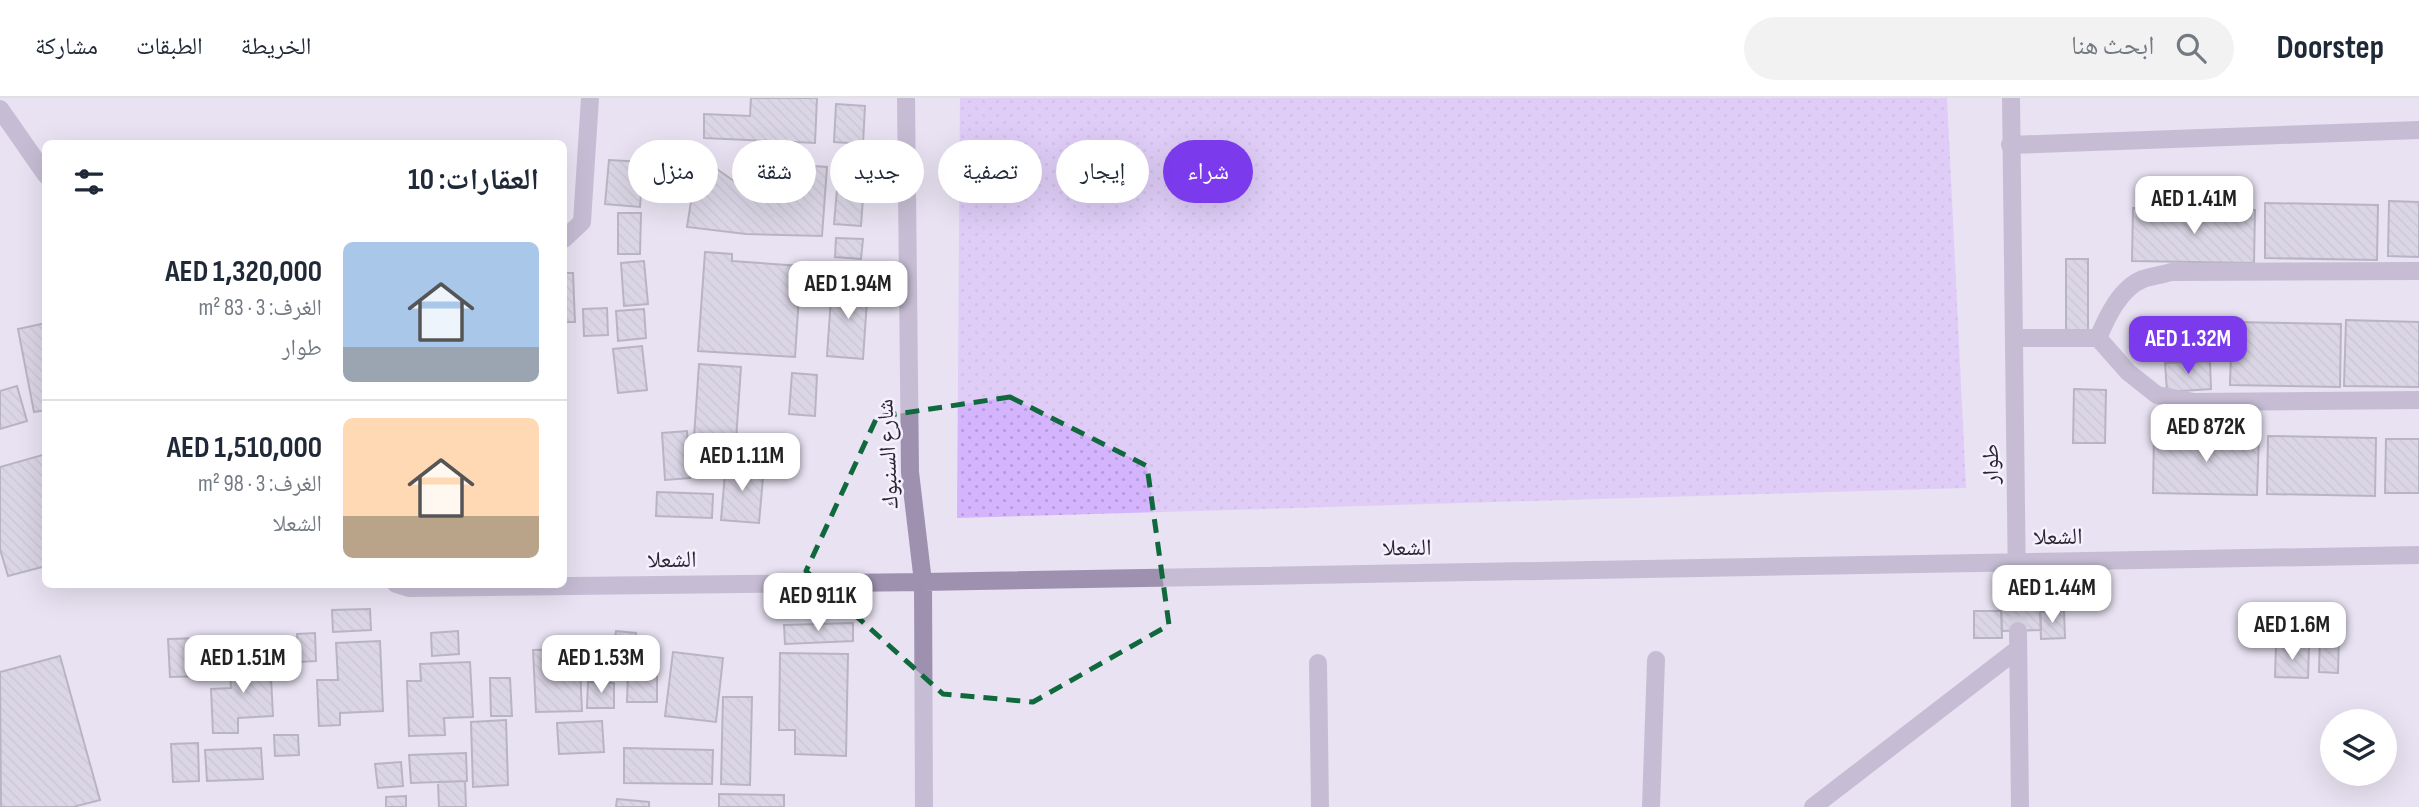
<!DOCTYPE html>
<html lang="ar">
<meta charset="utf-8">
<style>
:root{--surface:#fff;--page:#f2f2f3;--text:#1f2937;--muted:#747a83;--line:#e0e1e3;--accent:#7c3aed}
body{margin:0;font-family:"Sofia Sans Condensed","Noto Naskh Arabic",sans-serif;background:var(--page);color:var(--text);direction:rtl;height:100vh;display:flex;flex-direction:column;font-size:26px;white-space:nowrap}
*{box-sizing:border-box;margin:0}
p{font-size:23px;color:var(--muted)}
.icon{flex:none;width:38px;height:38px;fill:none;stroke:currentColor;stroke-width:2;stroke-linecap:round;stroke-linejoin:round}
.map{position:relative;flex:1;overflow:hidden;direction:ltr}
.panel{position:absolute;left:42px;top:42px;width:525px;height:448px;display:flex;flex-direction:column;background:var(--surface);border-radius:10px;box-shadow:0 7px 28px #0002;direction:rtl}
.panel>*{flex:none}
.hud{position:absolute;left:588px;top:42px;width:665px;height:63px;direction:rtl;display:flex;gap:14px}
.buttons{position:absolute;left:2320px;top:611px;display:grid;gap:14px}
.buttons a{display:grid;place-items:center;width:77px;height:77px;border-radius:50%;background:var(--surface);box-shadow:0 7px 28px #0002;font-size:35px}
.price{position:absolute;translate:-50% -60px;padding:0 16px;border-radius:14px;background:#fff;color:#222;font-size:23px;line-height:46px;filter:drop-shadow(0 2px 4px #0008)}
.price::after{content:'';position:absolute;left:50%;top:42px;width:21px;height:16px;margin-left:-10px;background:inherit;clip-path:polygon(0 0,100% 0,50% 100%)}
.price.active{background:var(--accent);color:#fff}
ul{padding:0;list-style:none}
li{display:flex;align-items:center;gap:21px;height:175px;padding:0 28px}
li+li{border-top:2px solid var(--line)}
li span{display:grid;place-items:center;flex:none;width:196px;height:140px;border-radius:10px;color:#555}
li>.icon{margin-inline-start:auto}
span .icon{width:84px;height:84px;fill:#fffc;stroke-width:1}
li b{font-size:30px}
h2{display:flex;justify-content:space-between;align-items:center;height:84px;padding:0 28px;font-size:30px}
.pill{padding:0 24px;border-radius:32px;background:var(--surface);box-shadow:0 7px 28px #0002;font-size:24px;line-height:63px}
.pill.active{background:var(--accent);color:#fff}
header{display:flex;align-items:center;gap:42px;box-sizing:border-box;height:98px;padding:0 35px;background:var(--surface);border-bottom:2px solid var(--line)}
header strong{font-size:33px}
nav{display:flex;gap:38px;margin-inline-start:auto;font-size:24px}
.search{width:490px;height:63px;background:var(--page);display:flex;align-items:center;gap:18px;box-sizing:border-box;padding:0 24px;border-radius:38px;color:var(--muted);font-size:26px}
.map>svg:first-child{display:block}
.grass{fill:url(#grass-dots)}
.building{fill:url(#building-back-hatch);stroke:#827c8a;stroke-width:2}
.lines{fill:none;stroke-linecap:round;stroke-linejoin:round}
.minor-tunnel{stroke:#c2bdcb;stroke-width:18;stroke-dasharray:18 9;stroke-linecap:butt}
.minor{stroke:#9e91b0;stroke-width:18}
.marked{fill:none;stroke:#10693c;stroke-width:5;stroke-dasharray:14 9;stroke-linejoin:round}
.labels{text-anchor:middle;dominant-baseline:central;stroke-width:5;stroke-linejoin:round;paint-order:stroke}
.street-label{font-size:23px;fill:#29272d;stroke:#f6efff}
</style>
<header>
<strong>Doorstep</strong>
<div class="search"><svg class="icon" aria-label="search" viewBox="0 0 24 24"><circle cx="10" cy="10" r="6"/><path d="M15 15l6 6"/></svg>ابحث هنا</div>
<nav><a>الخريطة</a><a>الطبقات</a><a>مشاركة</a></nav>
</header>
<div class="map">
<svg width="2419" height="709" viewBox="0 0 2419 709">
<defs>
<pattern id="grass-dots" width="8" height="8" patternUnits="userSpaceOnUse" patternTransform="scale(1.75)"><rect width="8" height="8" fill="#d4b4fc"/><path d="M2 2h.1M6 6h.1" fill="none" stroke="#b69bd8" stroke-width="1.8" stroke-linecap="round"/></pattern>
<pattern id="building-back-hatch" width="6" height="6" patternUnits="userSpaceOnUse" patternTransform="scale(1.75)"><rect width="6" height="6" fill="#cdc7d6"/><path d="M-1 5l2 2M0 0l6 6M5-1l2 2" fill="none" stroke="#b0abb8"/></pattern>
</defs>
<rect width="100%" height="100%" fill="#e8e2f2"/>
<path class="grass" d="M 960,0 L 1947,0 L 1966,390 L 957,420 Z"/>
<path class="building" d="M 751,0 L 817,0 L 815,45 L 704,40 L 704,16 L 750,18 Z
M 836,6 L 865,8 L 863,46 L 834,44 Z
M 609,62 L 643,64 L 640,109 L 605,106 Z
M 771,65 L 827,69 L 822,138 L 746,136 L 687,129 L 693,91 L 714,69 L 748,93 Z
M 839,69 L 865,71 L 861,128 L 834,126 Z
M 2389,103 L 2419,104 L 2419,159 L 2388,158 Z
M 2265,105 L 2378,107 L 2377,162 L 2265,160 Z
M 2133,110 L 2255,112 L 2254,165 L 2132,163 Z
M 618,115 L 641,115 L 640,156 L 618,156 Z
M 836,140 L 863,141 L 861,161 L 835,159 Z
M 705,154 L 732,156 L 732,163 L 801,168 L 795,259 L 698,253 Z
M 2066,161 L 2088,161 L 2088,232 L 2066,232 Z
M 644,163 L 648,206 L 624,208 L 621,165 Z
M 564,175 L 573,175 L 575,224 L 564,224 Z
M 832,185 L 868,188 L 863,261 L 827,258 Z
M 607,210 L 608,237 L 584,238 L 583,211 Z
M 644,211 L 646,240 L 618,243 L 616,213 Z
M 2165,221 L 2211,221 L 2211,251 L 2164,251 Z
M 2346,222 L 2419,224 L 2419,289 L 2344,288 Z
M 2232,224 L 2341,226 L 2340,289 L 2230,287 Z
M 46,225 L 46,312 L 34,314 L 18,231 Z
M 642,248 L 647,292 L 618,295 L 613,251 Z
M 2210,263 L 2211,291 L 2167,294 L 2165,265 Z
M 699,266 L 741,269 L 736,342 L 694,339 Z
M 792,275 L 817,277 L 815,318 L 789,316 Z
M 17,288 L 27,323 L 0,331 L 0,293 Z
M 2074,291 L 2106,292 L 2105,345 L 2073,345 Z
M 687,333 L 690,380 L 665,382 L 662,335 Z
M 2154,335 L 2259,337 L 2257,397 L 2153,395 Z
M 2268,338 L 2376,340 L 2375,398 L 2267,396 Z
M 2386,341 L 2419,341 L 2419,395 L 2385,395 Z
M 46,356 L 46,468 L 8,478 L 0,451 L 0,369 Z
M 726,364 L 764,368 L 759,425 L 721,422 Z
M 657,394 L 713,396 L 712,420 L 656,418 Z
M 2001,491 L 2040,491 L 2041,532 L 2002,533 Z
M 370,511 L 371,532 L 333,534 L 332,512 Z
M 1974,513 L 2001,513 L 2002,540 L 1974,540 Z
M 2064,513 L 2065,540 L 2041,541 L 2040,514 Z
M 853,525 L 853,543 L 785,546 L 784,527 Z
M 458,533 L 459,556 L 432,558 L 431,535 Z
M 616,533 L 636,535 L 634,553 L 614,550 Z
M 315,535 L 316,563 L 298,564 L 297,536 Z
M 2320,536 L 2339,537 L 2338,575 L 2319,574 Z
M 287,538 L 288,559 L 259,560 L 258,540 Z
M 204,540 L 206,578 L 170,579 L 168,541 Z
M 380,543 L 383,613 L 340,615 L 340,627 L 319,628 L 317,582 L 338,582 L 336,545 Z
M 2276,547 L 2309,548 L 2308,580 L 2275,579 Z
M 579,551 L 582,613 L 536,614 L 533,552 Z
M 673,554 L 723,560 L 716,624 L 665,618 Z
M 780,555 L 848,556 L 846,658 L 795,656 L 795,632 L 779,632 Z
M 60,558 L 100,702 L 73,709 L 1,709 L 0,574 Z
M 270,560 L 273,618 L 238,620 L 238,635 L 213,635 L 211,591 L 231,590 L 229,561 Z
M 470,564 L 473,619 L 444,620 L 445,637 L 409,638 L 407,583 L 421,583 L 420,566 Z
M 628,574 L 657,575 L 657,604 L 627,604 Z
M 490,580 L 510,580 L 512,618 L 491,618 Z
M 588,584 L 614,585 L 614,610 L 587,610 Z
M 723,599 L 752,599 L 750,687 L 721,686 Z
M 506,622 L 508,687 L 473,689 L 471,624 Z
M 602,623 L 604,654 L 559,656 L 557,625 Z
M 274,637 L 298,637 L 299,657 L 275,658 Z
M 198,645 L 199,683 L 173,684 L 171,646 Z
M 261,650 L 263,681 L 207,683 L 205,652 Z
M 624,650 L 713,652 L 712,686 L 624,685 Z
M 466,655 L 467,683 L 411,685 L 409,657 Z
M 401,664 L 403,688 L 378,690 L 375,666 Z
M 465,683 L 466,709 L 439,709 L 438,684 Z
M 719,696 L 784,697 L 784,709 L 719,709 Z
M 406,698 L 406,709 L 386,709 L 386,699 Z
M 617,701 L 649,704 L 649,709 L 616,709 Z"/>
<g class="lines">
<path class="minor-tunnel" d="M 2017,491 L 2018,533"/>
<path class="minor" d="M 906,0 L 910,374 L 923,484 L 924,709
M 2011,0 L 2017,491
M 0,11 L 46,77
M 2010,47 L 2419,32
M 564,141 L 582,124 L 590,0
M 2014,240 L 2098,240
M 2098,240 C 2107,219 2120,190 2143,181 C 2152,178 2162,177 2171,174 L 2419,173
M 2098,240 L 2128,274 L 2157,297 L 2194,304 L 2419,302
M 396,486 L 409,490 L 923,484 L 2419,457
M 2018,533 L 2020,709
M 1318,565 L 1320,709
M 1651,709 L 1656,562
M 1813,709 L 2018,551"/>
</g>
<path d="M0 0H2419V709H0ZM 1010,299 L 1147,368 L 1169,527 L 1033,604 L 943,596 L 806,473 L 877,319 Z" fill="#e8e2f2" fill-opacity=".55" fill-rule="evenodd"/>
<path class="marked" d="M 1010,299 L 1147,368 L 1169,527 L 1033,604 L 943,596 L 806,473 L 877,319 Z"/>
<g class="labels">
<g class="street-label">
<text transform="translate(888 356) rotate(-93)">شارع السنبوك</text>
<text transform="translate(1991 366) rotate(-91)">طوار</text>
<text transform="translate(2058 439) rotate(-1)">الشعلا</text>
<text transform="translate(1407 450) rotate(-1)">الشعلا</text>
<text transform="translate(672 462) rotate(-1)">الشعلا</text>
</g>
</g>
</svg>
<div class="buttons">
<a><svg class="icon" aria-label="layers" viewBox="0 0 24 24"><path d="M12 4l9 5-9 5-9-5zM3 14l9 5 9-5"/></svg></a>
</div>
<b class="price" style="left:2194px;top:138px">AED 1.41M</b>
<b class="price" style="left:848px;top:223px">AED 1.94M</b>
<b class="price active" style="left:2188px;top:278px">AED 1.32M</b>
<b class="price" style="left:2206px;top:366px">AED 872K</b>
<b class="price" style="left:742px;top:395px">AED 1.11M</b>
<b class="price" style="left:2052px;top:527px">AED 1.44M</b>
<b class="price" style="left:818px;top:535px">AED 911K</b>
<b class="price" style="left:2292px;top:564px">AED 1.6M</b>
<b class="price" style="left:243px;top:597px">AED 1.51M</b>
<b class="price" style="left:601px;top:597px">AED 1.53M</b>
<div class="hud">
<a class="pill active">شراء</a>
<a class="pill">إيجار</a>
<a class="pill">تصفية</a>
<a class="pill">جديد</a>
<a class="pill">شقة</a>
<a class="pill">منزل</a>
</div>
<section class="panel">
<h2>العقارات: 10<svg class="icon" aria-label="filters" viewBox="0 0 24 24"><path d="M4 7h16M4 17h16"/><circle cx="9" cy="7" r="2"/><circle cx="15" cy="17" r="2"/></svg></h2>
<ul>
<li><span style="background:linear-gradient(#a9c7e8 75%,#9aa5b1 0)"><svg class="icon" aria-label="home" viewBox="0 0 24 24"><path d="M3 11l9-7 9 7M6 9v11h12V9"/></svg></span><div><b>AED 1,320,000</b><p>الغرف: 3 · 83 m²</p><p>طوار</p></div></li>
<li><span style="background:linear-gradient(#ffd9b3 70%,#b9a48a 0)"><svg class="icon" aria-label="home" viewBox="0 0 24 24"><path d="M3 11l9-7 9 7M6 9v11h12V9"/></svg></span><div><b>AED 1,510,000</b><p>الغرف: 3 · 98 m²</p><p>الشعلا</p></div></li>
</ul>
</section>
</div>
